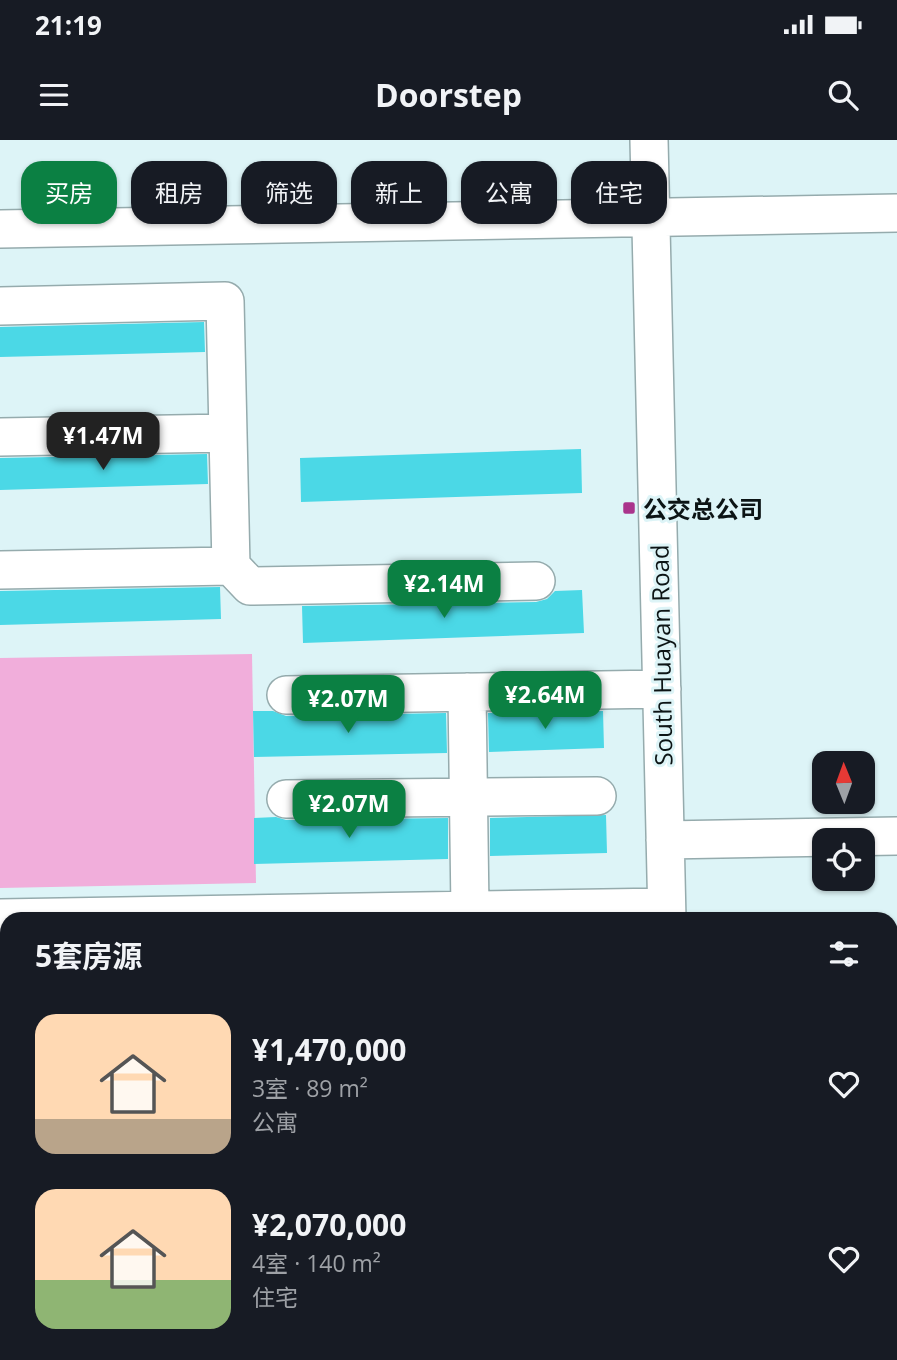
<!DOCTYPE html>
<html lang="zh">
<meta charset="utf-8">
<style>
:root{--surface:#171b24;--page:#20242c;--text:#f1f3f6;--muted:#9ea1a6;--accent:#0b8043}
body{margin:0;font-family:"Open Sans","Noto Sans SC",sans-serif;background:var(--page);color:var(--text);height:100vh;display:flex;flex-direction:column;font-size:26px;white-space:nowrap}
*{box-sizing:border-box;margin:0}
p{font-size:23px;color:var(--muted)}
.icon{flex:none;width:38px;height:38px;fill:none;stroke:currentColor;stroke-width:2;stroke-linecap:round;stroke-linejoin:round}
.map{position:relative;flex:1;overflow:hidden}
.panel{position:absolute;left:0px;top:772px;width:898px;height:450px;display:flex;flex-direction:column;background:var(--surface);border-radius:21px 21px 0 0;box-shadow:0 2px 5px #0004}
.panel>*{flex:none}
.top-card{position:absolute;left:21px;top:21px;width:856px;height:63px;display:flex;gap:14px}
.needle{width:46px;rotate:359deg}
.tools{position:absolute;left:812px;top:611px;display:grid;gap:14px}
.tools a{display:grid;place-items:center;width:63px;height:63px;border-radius:14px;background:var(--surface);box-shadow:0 2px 5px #0004;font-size:35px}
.price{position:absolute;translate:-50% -60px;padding:0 16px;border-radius:14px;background:var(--accent);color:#fff;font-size:23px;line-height:46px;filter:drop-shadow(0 2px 4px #0008)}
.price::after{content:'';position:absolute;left:50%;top:42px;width:21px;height:16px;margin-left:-10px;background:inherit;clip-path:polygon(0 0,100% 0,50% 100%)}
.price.selected{background:#222;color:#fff}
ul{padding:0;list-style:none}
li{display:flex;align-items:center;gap:21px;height:175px;padding:0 35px}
li span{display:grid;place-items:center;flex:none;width:196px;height:140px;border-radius:21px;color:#555}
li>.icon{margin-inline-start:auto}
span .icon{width:84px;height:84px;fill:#fffc;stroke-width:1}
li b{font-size:30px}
h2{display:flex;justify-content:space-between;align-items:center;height:84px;padding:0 35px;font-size:30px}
.pill{padding:0 24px;border-radius:21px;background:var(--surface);box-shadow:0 2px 5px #0004;font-size:24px;line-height:63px}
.pill.selected{background:var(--accent);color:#fff}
.status{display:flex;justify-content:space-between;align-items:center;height:49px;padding:0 35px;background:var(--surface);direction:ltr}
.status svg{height:19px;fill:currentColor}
header{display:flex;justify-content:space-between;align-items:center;height:91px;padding:0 35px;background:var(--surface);font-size:32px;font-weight:700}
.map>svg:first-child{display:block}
.green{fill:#f1aedb}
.building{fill:#4bd8e6}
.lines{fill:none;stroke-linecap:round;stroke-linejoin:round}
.minor-casing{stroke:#95abad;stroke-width:40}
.minor{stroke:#fff;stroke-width:37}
.poi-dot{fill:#aa348c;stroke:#ddf4f7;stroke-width:2.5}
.labels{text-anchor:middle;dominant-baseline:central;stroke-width:6;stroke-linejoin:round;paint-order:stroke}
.poi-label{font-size:24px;font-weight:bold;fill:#0c1415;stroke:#ddf4f7;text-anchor:start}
.street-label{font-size:24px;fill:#0c1415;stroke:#ddf4f7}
</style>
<div class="status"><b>21:19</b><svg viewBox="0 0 49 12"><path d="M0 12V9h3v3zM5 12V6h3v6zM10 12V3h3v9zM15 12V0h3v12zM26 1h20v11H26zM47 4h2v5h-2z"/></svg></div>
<header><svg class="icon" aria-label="menu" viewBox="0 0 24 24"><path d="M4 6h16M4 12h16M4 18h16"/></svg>Doorstep<svg class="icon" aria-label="search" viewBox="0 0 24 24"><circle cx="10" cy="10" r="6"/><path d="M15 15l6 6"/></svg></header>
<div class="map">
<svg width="897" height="1220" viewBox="0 0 897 1220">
<rect width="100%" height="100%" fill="#ddf4f7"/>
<path class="green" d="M 252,514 L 256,743 L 0,748 L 0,518 Z"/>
<path class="building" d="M 204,182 L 205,212 L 0,217 L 0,187 Z
M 581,309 L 582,353 L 301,362 L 300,318 Z
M 207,314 L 208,344 L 0,350 L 0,318 Z
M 220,447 L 221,479 L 0,485 L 0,451 Z
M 582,450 L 584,493 L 303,503 L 302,466 L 536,462 L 547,459 L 555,451 Z
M 253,571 L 273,571 L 286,576 L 446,573 L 447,613 L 254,617 Z
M 603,571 L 604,608 L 489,612 L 488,573 Z
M 606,675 L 607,713 L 490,716 L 490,678 Z
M 276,677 L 286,680 L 448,678 L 448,719 L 254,724 L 254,678 Z"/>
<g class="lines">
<defs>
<path id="minor" d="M 649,0 L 667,779
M 0,89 L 897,73
M 0,166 L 225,161 L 231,426
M 0,297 L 228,293
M 0,430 L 231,426 L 250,446 L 536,441
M 467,552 L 470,770
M 286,555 L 662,549
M 286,659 L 597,656
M 665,700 L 897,696
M 0,778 L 666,767
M 0,884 L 7,884
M 891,954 L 897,954
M 0,1030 L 7,1030
M 0,1131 L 7,1131
M 86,1214 L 86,1220
M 676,1214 L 676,1220"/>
</defs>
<use href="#minor" class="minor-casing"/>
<use href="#minor" class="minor"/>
</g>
<rect class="poi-dot" x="622" y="361" width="14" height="14" rx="3.5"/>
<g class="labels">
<g class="poi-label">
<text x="643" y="368">公交总公司</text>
</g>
<g class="street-label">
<text transform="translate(661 515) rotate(-91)">South Huayan Road</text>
</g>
</g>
</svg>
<div class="tools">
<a><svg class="needle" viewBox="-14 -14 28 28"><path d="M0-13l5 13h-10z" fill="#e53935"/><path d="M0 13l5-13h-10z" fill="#9ea1a6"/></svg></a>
<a><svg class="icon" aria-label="locate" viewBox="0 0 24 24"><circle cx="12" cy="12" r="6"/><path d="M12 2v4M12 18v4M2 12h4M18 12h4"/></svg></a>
</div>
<b class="price selected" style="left:103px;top:332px">¥1.47M</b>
<b class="price" style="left:444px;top:480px">¥2.14M</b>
<b class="price" style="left:545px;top:591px">¥2.64M</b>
<b class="price" style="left:348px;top:595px">¥2.07M</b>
<b class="price" style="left:349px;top:700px">¥2.07M</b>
<div class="top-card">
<a class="pill selected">买房</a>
<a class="pill">租房</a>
<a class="pill">筛选</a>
<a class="pill">新上</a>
<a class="pill">公寓</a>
<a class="pill">住宅</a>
</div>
<section class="panel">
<h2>5套房源<svg class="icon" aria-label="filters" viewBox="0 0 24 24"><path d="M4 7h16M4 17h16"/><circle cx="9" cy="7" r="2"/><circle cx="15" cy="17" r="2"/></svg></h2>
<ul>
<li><span style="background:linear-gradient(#ffd9b3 75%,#b9a48a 0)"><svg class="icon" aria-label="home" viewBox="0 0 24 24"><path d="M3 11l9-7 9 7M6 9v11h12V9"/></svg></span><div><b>¥1,470,000</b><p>3室 · 89 m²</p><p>公寓</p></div><svg class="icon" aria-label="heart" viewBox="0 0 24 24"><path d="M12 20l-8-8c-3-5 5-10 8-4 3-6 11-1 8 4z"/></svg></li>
<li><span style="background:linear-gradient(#ffd9b3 65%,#8fb573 0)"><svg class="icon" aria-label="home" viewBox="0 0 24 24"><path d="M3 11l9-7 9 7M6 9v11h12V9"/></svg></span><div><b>¥2,070,000</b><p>4室 · 140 m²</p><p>住宅</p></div><svg class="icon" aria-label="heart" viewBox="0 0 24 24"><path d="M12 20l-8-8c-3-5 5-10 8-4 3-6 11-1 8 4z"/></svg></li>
</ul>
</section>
</div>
